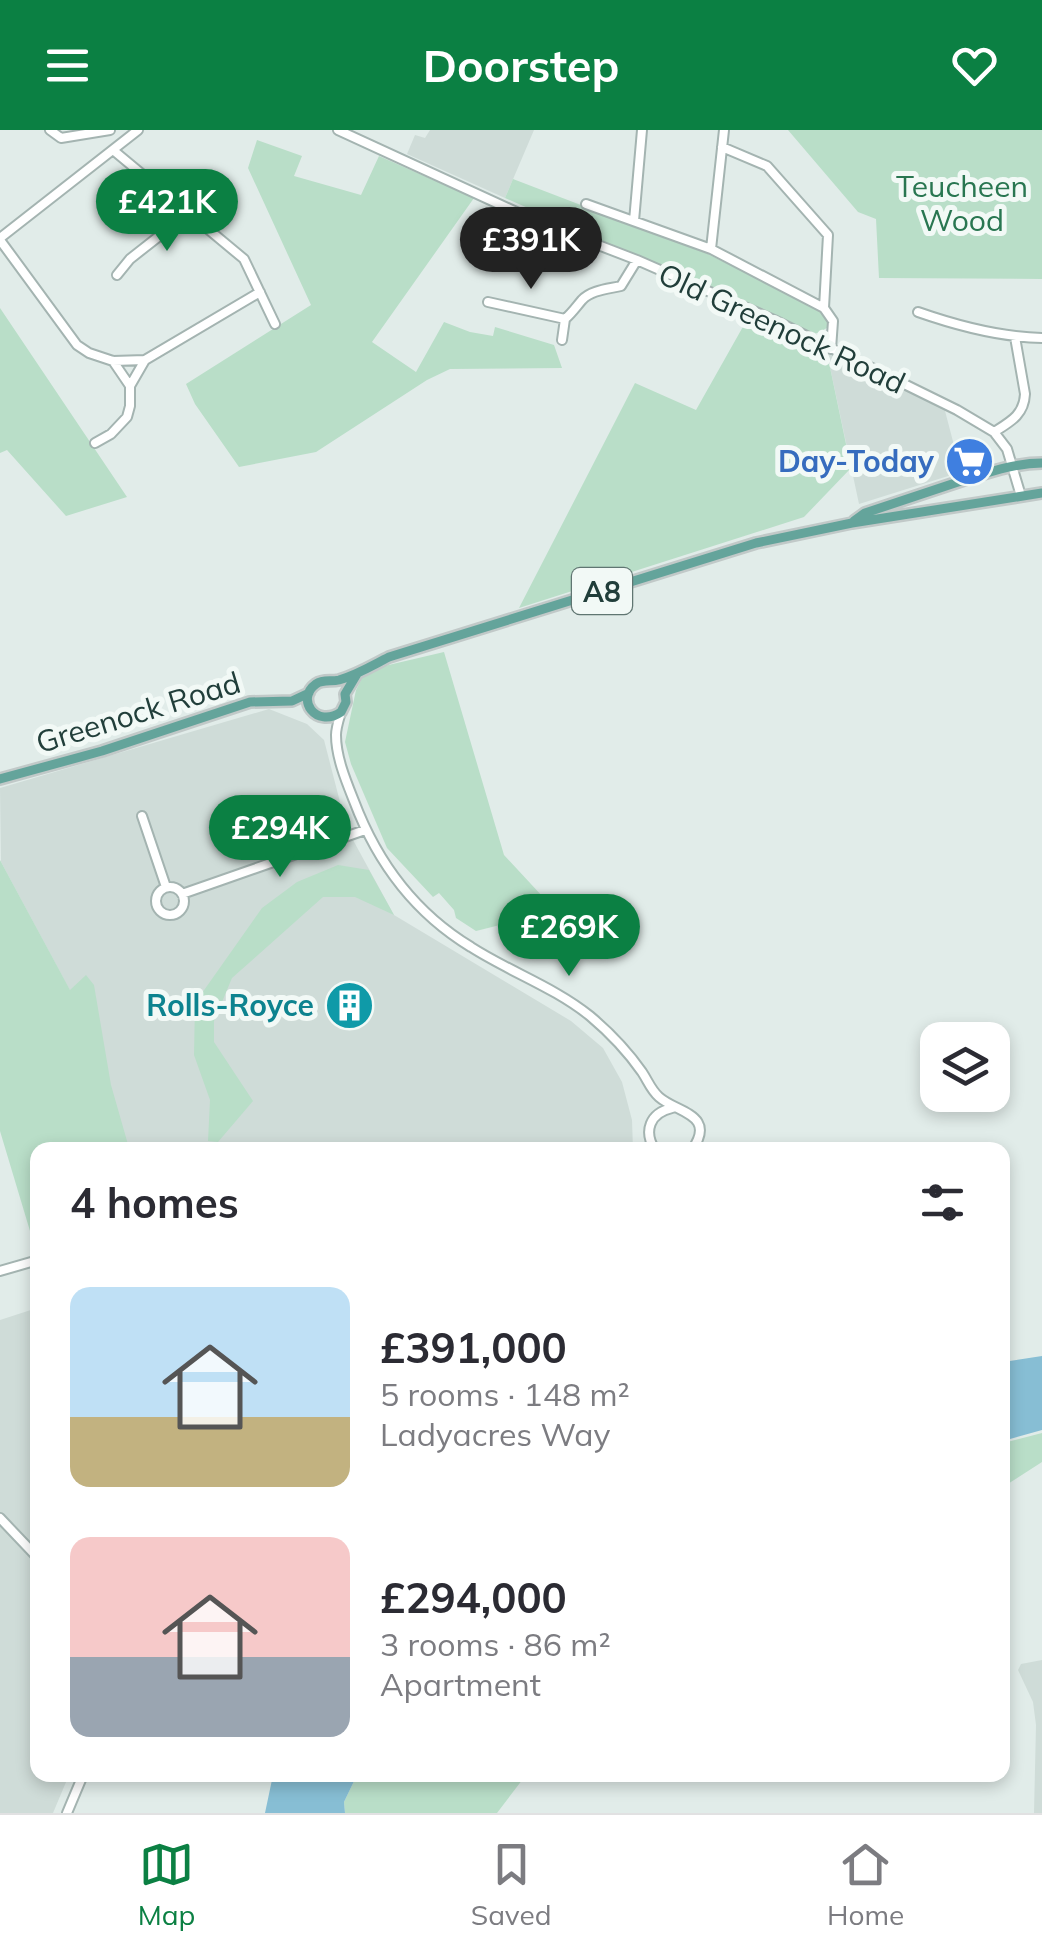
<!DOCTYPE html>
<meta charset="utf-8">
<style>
:root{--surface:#fff;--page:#f2f2f3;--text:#2b2b33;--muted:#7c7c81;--line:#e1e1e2;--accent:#0b8043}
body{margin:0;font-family:Mulish,sans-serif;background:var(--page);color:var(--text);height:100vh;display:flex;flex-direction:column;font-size:38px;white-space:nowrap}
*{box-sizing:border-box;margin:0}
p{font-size:32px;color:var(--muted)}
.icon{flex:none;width:55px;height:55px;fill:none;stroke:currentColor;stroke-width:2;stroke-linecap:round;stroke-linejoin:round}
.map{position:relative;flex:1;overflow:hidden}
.side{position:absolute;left:30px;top:1012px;width:980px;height:640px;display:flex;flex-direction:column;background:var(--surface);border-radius:20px;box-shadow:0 5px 15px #0003}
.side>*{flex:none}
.tools{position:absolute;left:920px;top:892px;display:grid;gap:20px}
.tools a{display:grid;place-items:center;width:90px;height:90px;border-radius:20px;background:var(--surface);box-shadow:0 5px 15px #0003;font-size:50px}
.price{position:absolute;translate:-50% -85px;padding:0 22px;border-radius:35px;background:var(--accent);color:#fff;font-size:32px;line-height:65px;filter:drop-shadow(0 2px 5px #0008)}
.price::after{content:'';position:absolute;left:50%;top:60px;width:30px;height:22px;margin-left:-15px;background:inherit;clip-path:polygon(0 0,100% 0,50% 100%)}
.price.selected{background:#222;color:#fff}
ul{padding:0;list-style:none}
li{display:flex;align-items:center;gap:30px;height:250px;padding:0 40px}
li span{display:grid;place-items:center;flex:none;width:280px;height:200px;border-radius:20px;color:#555}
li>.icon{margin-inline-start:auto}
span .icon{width:120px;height:120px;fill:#fffc;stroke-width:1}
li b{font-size:42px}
h2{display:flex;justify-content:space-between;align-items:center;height:120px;padding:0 40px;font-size:42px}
header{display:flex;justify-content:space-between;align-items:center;height:130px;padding:0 40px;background:var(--accent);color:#fff;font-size:45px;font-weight:700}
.tabs{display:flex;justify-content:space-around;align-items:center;height:140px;border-top:2px solid var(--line);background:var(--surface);font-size:28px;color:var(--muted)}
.tabs a{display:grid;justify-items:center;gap:5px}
.tabs .selected{color:var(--accent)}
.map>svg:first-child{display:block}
.built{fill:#cfdcd8}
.green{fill:#b9dec8}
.water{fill:#87bed4}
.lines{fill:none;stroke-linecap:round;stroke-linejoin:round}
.minor-casing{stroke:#a4b4b1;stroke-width:12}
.major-casing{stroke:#c1c9c8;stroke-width:14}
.minor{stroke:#fff;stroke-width:8}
.major{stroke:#64a49b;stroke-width:9}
.labels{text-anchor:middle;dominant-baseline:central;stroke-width:10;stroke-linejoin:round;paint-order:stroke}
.shield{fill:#f2f9f6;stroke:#607672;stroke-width:2.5}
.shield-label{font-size:28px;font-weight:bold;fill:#213e3a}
.park-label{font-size:30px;fill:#297651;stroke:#f2f9f6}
.street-label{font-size:30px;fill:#213e3a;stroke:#f2f9f6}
.shop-label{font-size:30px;font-weight:bold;fill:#366cbe;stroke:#f2f9f6;text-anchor:end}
.culture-label{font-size:30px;font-weight:bold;fill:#0d838f;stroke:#f2f9f6;text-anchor:end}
</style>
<header><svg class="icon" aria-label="menu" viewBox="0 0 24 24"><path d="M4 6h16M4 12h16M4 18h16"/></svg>Doorstep<svg class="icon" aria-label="heart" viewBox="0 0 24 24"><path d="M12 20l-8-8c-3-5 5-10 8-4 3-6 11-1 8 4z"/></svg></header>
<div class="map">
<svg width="1042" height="1683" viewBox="0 0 1042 1683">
<rect width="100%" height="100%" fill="#e1ece9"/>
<path class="built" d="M 430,0 L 534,0 L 505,68 L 407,24 L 415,5 L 425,8 Z
M 827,223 L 944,277 L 961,342 L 859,374 Z
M 269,579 L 307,594 L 324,610 L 347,699 L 394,785 L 571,891 L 603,918 L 622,952 L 632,990 L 633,1020 L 132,1020 L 72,978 L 75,870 L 1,732 L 0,658 Z
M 37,1178 L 38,1645 L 69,1645 L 53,1683 L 0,1683 L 0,1190 Z
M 1042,1530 L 1042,1683 L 1034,1683 L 1036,1595 L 1033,1572 L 1018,1540 L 1021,1534 Z"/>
<path class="green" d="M 788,0 L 1042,0 L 1042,149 L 879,148 L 876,89 L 858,82 Z
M 257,10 L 302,26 L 294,46 L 361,65 L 379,26 L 474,68 L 372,212 L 416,242 L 444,192 L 470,202 L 493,206 L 495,197 L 554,215 L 562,238 L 450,239 L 427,250 L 316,322 L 239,337 L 195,274 L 186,254 L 311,175 L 248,38 Z
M 513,49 L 706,123 L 819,179 L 831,196 L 815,204 L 505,68 Z
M 0,178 L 127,367 L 66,386 L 7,320 L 0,323 Z
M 749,186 L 827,223 L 851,338 L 804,387 L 519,478 L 635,253 L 696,280 Z
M 444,522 L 504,725 L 556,781 L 476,801 L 456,788 L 454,780 L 439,763 L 433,767 L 387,718 L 351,634 L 345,612 L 356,560 L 362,548 L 380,537 Z
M 0,730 L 70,860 L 86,845 L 94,855 L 111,955 L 129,1018 L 132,1020 L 38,1020 L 36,1121 L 0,1001 Z
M 338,735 L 369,740 L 394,785 L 355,767 L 323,767 L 232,848 L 214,891 L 214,912 L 253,971 L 218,1012 L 208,1011 L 210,970 L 194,925 L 195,873 L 262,778 L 297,752 Z
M 1042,1303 L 1042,1332 L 1003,1357 L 1003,1313 Z
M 357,1645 L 526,1645 L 497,1683 L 345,1683 L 344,1672 Z"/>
<path class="water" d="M 1042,1226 L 1042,1300 L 1003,1311 L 1003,1232 Z
M 273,1645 L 357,1645 L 344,1672 L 345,1683 L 265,1683 Z"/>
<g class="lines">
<defs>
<path id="minor" d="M 50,0 L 61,8 L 110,0
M 338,0 L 536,91 L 637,130 L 774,190 L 957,280 L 994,302 L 1007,319 L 1021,366
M 722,17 L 767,36 L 828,105 L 824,178
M 113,20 L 244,129 L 275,194
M 586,74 L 711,119 L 824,178 L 833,191 L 831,219
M 634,91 L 642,0
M 0,108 L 138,0
M 0,110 L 77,215 L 89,223 L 113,231 L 145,230 L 260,162
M 711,119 L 724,0
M 117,145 L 130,129 L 158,107 L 180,75
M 488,172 L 565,189
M 918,182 C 958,196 1000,207 1042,208
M 562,210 L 565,189 C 572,183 576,177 582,170 C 591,160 608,159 621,156 L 637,130
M 113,231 L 130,256
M 994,302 C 1010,292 1024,285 1025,264 L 1015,207
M 95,313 L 111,304 L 127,287 L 130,276 L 130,256 L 145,230
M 341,582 C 339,589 336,598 336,605 C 336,627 346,651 354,671 C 377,732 415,783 471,817 C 510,842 554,857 590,886 C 609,902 628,922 642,942 C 648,951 651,960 659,967 C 677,983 717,984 692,1020
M 142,686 L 166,757
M156 771a14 14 0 1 1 28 0a14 14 0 1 1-28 0Z
M 182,764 L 365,700
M 655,1020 C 643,1001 650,983 672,978
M 0,1141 L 38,1130
M 0,1388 L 38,1428
M 67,1683 L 83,1645"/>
<path id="major" d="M 854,391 L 865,383 C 898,372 931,361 964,350 C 990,342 1015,333 1042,333
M 357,544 L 345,564 L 346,572 L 341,582 C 316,599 295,569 316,554 C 323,549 331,552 339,550 C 357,545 373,535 389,527 L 756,413 L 852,393 L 1042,363
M 0,649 L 102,621 L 250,572 L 292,571 L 309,563"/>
</defs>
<use href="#minor" class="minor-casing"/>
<use href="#major" class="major-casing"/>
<use href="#minor" class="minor"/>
<use href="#major" class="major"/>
</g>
<defs>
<symbol id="supermarket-disc" viewBox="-11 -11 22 22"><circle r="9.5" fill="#3f7fe0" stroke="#f2f9f6"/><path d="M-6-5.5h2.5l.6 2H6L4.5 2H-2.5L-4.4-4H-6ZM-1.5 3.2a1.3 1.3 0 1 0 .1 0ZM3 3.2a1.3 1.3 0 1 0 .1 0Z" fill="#fff"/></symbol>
<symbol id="building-disc" viewBox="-11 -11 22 22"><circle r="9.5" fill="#0f9aa8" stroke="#f2f9f6"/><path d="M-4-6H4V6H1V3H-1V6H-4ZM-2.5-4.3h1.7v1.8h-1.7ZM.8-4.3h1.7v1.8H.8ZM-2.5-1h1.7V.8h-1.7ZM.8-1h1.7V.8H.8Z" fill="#fff"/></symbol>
</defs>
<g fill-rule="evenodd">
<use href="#supermarket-disc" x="942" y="304" width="55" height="55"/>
<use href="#building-disc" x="322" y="848" width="55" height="55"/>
</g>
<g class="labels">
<rect class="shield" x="572" y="438" width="60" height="46" rx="8"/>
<g class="shield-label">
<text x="602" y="461">A8</text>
</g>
<g class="park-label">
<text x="962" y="56">Teucheen<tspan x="962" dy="34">Wood</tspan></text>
</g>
<g class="street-label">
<text transform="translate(782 198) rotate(25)">Old Greenock Road</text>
<text transform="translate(138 582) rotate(-17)">Greenock Road</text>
</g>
<g class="shop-label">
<text x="934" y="331">Day-Today</text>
</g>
<g class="culture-label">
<text x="314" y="875">Rolls-Royce</text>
</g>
</g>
</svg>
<div class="tools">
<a><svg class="icon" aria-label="layers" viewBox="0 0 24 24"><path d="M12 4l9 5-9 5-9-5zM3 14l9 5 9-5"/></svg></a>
</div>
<b class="price" style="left:167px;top:124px">£421K</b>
<b class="price selected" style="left:531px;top:162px">£391K</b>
<b class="price" style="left:280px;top:750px">£294K</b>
<b class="price" style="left:569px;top:849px">£269K</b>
<section class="side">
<h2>4 homes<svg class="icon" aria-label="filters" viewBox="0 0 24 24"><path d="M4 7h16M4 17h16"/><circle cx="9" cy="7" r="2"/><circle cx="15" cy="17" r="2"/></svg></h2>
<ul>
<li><span style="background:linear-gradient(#bfe0f5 65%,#c2b280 0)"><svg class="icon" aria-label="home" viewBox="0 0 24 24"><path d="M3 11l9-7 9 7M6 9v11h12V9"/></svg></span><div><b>£391,000</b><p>5 rooms · 148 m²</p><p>Ladyacres Way</p></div></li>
<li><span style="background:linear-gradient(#f6c9c9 60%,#9aa5b1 0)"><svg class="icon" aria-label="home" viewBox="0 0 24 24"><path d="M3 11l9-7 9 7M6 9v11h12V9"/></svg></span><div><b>£294,000</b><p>3 rooms · 86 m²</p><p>Apartment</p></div></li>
</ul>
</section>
</div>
<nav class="tabs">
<a class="selected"><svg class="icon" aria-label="map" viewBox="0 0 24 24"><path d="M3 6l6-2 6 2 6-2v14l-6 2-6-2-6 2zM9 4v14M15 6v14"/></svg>Map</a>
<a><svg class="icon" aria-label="saved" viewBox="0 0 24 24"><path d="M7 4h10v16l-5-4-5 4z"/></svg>Saved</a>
<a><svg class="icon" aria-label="home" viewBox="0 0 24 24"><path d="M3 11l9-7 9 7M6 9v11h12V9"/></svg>Home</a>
</nav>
